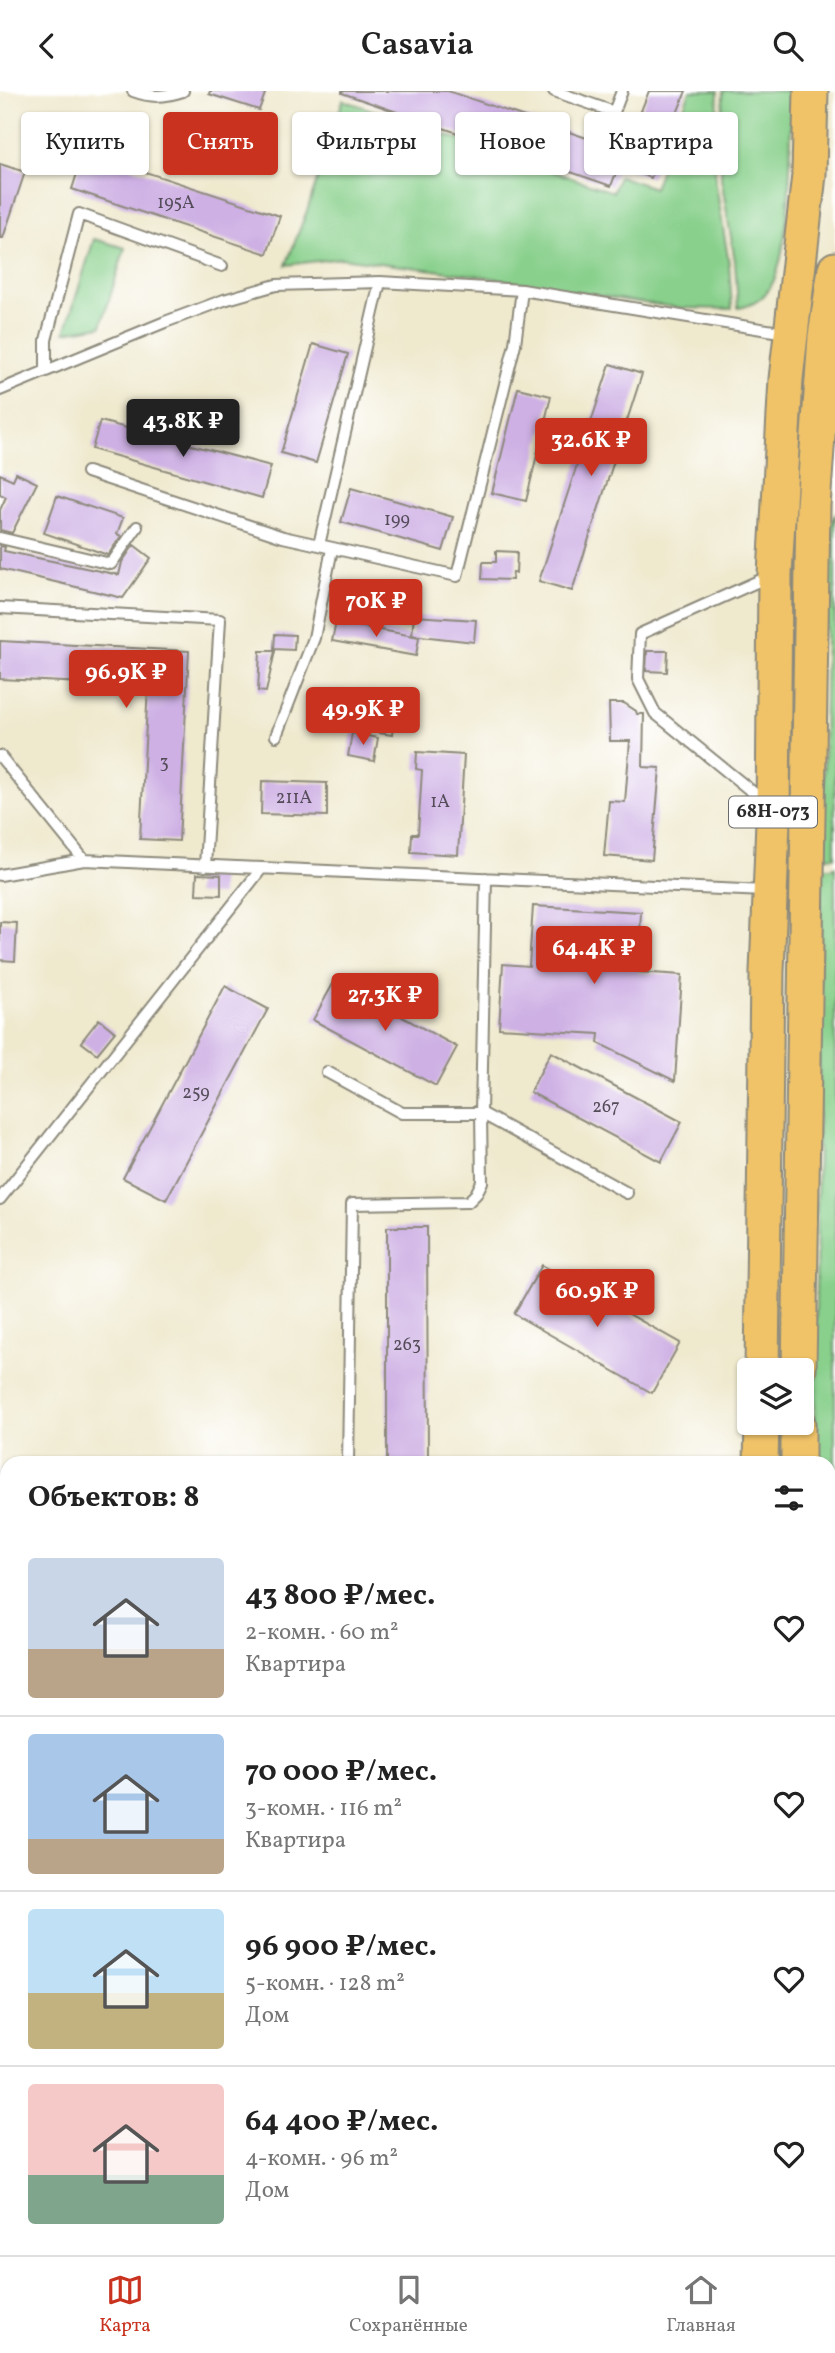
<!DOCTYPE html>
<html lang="ru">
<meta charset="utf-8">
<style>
:root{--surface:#fff;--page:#f6f6f6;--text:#222;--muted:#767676;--line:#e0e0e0;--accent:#c8321e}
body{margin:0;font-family:Vollkorn,serif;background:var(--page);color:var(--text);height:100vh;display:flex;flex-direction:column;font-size:26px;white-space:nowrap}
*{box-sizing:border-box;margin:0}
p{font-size:23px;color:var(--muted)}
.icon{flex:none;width:38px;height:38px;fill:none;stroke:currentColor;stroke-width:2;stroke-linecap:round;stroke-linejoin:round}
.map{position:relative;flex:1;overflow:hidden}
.drawer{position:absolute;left:0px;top:1365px;width:836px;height:800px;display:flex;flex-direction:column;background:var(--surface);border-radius:21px 21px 0 0;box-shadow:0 2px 5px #0004}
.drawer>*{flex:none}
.top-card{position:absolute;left:21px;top:21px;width:794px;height:63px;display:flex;gap:14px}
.fabs{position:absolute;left:737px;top:1267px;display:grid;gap:14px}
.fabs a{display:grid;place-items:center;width:77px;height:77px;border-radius:7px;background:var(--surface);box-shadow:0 2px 5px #0004;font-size:35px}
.price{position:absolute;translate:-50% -60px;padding:0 16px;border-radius:7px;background:var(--accent);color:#fff;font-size:23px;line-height:46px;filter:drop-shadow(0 2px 4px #0008)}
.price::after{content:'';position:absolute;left:50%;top:42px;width:21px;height:16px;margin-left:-10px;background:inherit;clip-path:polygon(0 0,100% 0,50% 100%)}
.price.current{background:#222;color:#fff}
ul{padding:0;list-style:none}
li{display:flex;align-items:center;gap:21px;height:175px;padding:0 28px}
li+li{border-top:2px solid var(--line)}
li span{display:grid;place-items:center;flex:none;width:196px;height:140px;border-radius:7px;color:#555}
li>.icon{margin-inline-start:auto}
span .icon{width:84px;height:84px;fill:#fffc;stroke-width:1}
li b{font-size:30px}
h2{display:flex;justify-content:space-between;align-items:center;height:84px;padding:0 28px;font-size:30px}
.tag{padding:0 24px;border-radius:7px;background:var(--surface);box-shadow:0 2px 5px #0004;font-size:24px;line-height:63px}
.tag.current{background:var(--accent);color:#fff}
header{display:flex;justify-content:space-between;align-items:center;height:91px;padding:0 28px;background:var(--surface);font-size:32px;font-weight:600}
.tab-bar{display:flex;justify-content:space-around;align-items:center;height:98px;border-top:2px solid var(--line);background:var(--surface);font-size:19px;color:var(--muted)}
.tab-bar a{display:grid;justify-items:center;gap:4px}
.tab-bar .current{color:var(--accent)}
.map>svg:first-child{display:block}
.green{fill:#89d08c;stroke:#5a7e5c;stroke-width:2}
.building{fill:#ceb0e4}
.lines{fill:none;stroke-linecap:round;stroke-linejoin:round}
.lane-casing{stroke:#8d8a7c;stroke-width:14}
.primary-casing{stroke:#8d8a7c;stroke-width:37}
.lane{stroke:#fff;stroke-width:10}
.primary{stroke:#f0c369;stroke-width:33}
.labels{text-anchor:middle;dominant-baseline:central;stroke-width:5;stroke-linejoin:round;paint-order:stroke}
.number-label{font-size:18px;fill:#544c59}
.shield{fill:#fff;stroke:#6b6b6b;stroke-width:2}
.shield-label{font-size:19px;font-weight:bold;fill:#2b2b2b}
</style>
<header><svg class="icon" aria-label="back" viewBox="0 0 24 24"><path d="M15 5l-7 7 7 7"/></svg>Casavia<svg class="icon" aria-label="search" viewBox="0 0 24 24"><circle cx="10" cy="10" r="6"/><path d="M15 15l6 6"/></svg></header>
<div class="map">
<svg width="835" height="2164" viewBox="0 0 835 2164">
<rect width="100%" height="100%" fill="#fff"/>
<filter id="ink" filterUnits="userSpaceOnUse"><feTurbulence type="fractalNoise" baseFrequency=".0143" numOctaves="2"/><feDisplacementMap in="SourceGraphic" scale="14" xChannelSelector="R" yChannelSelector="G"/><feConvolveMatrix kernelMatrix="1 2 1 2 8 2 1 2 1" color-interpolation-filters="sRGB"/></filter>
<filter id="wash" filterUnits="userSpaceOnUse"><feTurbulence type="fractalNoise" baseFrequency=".00686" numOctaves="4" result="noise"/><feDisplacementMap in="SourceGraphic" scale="28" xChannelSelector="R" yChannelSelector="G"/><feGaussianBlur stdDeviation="1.57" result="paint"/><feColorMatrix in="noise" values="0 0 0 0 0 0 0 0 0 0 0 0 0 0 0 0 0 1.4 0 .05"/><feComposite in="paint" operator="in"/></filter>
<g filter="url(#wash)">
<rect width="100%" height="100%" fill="#efe9ce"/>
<path class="green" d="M 690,0 L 718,0 L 715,87 L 729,173 L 732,218 L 681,217 L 630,210 L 480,185 L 341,167 L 286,174 L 308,117 L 343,9 L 613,101 L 619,85 L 654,97 Z
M 723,0 L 791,0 C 791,44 792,157 772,193 C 765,206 753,215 738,217 L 735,170 L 721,87 Z
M 94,148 L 125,157 L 101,235 L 65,241 Z
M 835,423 L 835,766 L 822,765 L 828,443 Z
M 835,774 L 835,2164 L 808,2164 L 808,2158 L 830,2158 L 830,1372 L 814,1372 L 821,777 L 834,777 Z"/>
<g id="blocks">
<path class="building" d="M 210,0 L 266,0 L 259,19 L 209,3 Z
M 342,0 L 448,0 L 625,60 L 649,0 L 686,0 L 651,87 L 619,74 L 611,95 L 342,2 Z
M 84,61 L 280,125 L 267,163 L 72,98 Z
M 0,73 L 25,81 L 3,147 L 0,147 Z
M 313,253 L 348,263 L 316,372 L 281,362 Z
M 610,273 L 642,283 L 572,500 L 539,490 Z
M 518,297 L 551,305 L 526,410 L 492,402 Z
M 100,330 L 271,375 L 262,407 L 92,358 Z
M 16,382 L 37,392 L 12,442 L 0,439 L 0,419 L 6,406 L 0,403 L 0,383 L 13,389 Z
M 351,397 L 453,426 L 443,460 L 341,431 Z
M 57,405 L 123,427 L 117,443 L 121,445 L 108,464 L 44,442 Z
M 134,454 L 151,467 L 123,507 L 0,478 L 0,455 L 5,456 L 4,460 L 119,484 L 122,471 Z
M 496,460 L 517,461 L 516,482 L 513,481 L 512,489 L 482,488 L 483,471 L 496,471 Z
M 414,525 L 476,529 L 474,551 L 412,544 Z
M 336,531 L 419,546 L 416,565 L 332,550 Z
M 275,543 L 295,544 L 294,559 L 274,558 Z
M 0,550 L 189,560 L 179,750 L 140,748 L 148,595 L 0,588 Z
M 260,560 L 275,560 L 266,601 L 258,600 Z
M 647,560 L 668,560 L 667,581 L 646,580 Z
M 609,612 L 624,612 L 636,620 L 637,623 L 644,623 L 643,676 L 660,677 L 652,769 L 604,765 L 609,710 L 625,711 L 630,650 L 610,650 Z
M 380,627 L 394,629 L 392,644 L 379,642 Z
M 352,642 L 378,647 L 374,670 L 348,665 Z
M 417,661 L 464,664 L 458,764 L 411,761 L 412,743 L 418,743 L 422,679 L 416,678 Z
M 262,690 L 327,692 L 327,725 L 261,723 Z
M 197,783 L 221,784 L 221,804 L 196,803 Z
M 533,815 L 641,821 L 638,881 L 682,884 L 675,990 L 598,952 L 599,943 L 499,937 L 503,873 L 529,875 Z
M 0,831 L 17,832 L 15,870 L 0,869 Z
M 335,889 L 457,956 L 436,995 L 313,929 Z
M 225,895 L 268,918 L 166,1109 L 123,1087 Z
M 99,928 L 115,941 L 97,963 L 81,951 Z
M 551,961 L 682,1031 L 661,1071 L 530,1001 Z
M 387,1136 L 427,1136 L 428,1372 L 387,1372 Z
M 542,1174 L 680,1252 L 652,1302 L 514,1223 Z"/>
</g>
</g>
<g filter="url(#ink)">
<use href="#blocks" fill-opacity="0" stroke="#8d8a7c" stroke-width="2"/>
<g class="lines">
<defs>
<path id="lane" d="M 133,0 C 152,7 164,6 183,0
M 554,0 L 614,21 L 622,0
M 46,279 L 46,249 L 79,123 L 222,175
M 0,299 L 165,231 L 224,209 L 276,194 L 380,191 L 522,199 L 786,242
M 87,381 L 283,446 L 319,454 L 380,191
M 0,447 L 111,473 L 137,436
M 319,454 L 457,485 L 515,253 L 522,199
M 0,517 L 220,529 L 205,775
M 276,645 L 314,547 L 332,458
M 0,665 L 84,769
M 764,716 L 755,703 L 655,622 L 638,588 L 640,543 L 772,484
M 0,784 L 84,769 L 765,800
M 327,981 L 402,1022 L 481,1022 L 486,787
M 0,1108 L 262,777
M 348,1372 L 352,1113 L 468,1111 L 476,1103 L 482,1091 L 481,1022 L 627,1102
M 0,1765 L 7,1766
M 0,1951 L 7,1872
M 650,2158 L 651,2164
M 41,2164 L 42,2158
M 100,2164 L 101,2158
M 164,2164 L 165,2158
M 444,2164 L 458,2158
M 594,2164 L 608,2158"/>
<path id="primary" d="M 762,1279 L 767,881 L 773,730 L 775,483 L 786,288 L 809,84 L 811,0
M 799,1279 L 813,415 L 825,246 L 835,178
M 761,1372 L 762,1332
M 798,1372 L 798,1332
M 757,2158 L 757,2164
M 793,2158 L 794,2164"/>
</defs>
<use href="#lane" class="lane-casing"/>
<use href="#primary" class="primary-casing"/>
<use href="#lane" class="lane"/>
<use href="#primary" class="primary"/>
</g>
</g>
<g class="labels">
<g class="number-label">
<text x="176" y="112">195А</text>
<text x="397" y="429">199</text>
<text x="164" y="672">3</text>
<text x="294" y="707">211А</text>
<text x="440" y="711">1А</text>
<text x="196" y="1002">259</text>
<text x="606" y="1016">267</text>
<text x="407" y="1254">263</text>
</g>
<rect class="shield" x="729" y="705.5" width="88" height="31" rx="5"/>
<g class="shield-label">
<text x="773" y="721">68Н-073</text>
</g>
</g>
</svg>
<div class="fabs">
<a><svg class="icon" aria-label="layers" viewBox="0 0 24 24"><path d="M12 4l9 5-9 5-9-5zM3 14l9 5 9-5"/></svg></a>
</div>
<b class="price current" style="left:183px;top:368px">43.8K ₽</b>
<b class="price" style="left:591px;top:387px">32.6K ₽</b>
<b class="price" style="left:376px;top:548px">70K ₽</b>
<b class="price" style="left:126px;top:619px">96.9K ₽</b>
<b class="price" style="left:363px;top:656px">49.9K ₽</b>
<b class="price" style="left:594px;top:895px">64.4K ₽</b>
<b class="price" style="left:385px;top:942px">27.3K ₽</b>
<b class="price" style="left:597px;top:1238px">60.9K ₽</b>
<div class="top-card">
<a class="tag">Купить</a>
<a class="tag current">Снять</a>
<a class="tag">Фильтры</a>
<a class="tag">Новое</a>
<a class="tag">Квартира</a>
</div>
<section class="drawer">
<h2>Объектов: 8<svg class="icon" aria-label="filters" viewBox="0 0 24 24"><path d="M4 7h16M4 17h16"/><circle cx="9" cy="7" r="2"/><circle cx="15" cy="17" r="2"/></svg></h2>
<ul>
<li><span style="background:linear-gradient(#c9d6e8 65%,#b9a48a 0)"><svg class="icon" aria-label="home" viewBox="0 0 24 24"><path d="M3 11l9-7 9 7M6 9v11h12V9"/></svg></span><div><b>43 800 ₽/мес.</b><p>2-комн. · 60 m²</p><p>Квартира</p></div><svg class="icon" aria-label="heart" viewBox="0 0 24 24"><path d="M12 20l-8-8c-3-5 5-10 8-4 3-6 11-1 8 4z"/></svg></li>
<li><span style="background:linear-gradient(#a9c7e8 75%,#b9a48a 0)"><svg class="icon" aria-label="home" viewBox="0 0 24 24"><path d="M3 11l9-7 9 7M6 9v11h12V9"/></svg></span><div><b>70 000 ₽/мес.</b><p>3-комн. · 116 m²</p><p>Квартира</p></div><svg class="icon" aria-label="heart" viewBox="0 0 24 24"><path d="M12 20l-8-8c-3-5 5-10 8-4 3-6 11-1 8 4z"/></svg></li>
<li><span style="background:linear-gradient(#bfe0f5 60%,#c2b280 0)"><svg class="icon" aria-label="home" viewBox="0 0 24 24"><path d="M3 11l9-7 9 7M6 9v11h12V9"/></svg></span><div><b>96 900 ₽/мес.</b><p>5-комн. · 128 m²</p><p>Дом</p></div><svg class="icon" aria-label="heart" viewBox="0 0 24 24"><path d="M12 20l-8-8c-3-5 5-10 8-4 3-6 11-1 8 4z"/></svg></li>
<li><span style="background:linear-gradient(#f6c9c9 65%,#7fa58c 0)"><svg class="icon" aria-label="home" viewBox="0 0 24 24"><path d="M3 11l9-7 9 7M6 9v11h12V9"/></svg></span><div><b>64 400 ₽/мес.</b><p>4-комн. · 96 m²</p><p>Дом</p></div><svg class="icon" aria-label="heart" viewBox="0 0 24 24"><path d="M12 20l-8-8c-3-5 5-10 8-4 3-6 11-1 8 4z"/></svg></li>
</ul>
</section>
</div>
<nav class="tab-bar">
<a class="current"><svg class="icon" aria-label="map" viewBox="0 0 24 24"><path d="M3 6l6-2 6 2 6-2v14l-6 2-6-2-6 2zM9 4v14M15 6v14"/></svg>Карта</a>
<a><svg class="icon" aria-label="saved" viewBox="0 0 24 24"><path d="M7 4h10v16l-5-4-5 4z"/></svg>Сохранённые</a>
<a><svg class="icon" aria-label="home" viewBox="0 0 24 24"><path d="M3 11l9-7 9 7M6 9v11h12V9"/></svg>Главная</a>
</nav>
